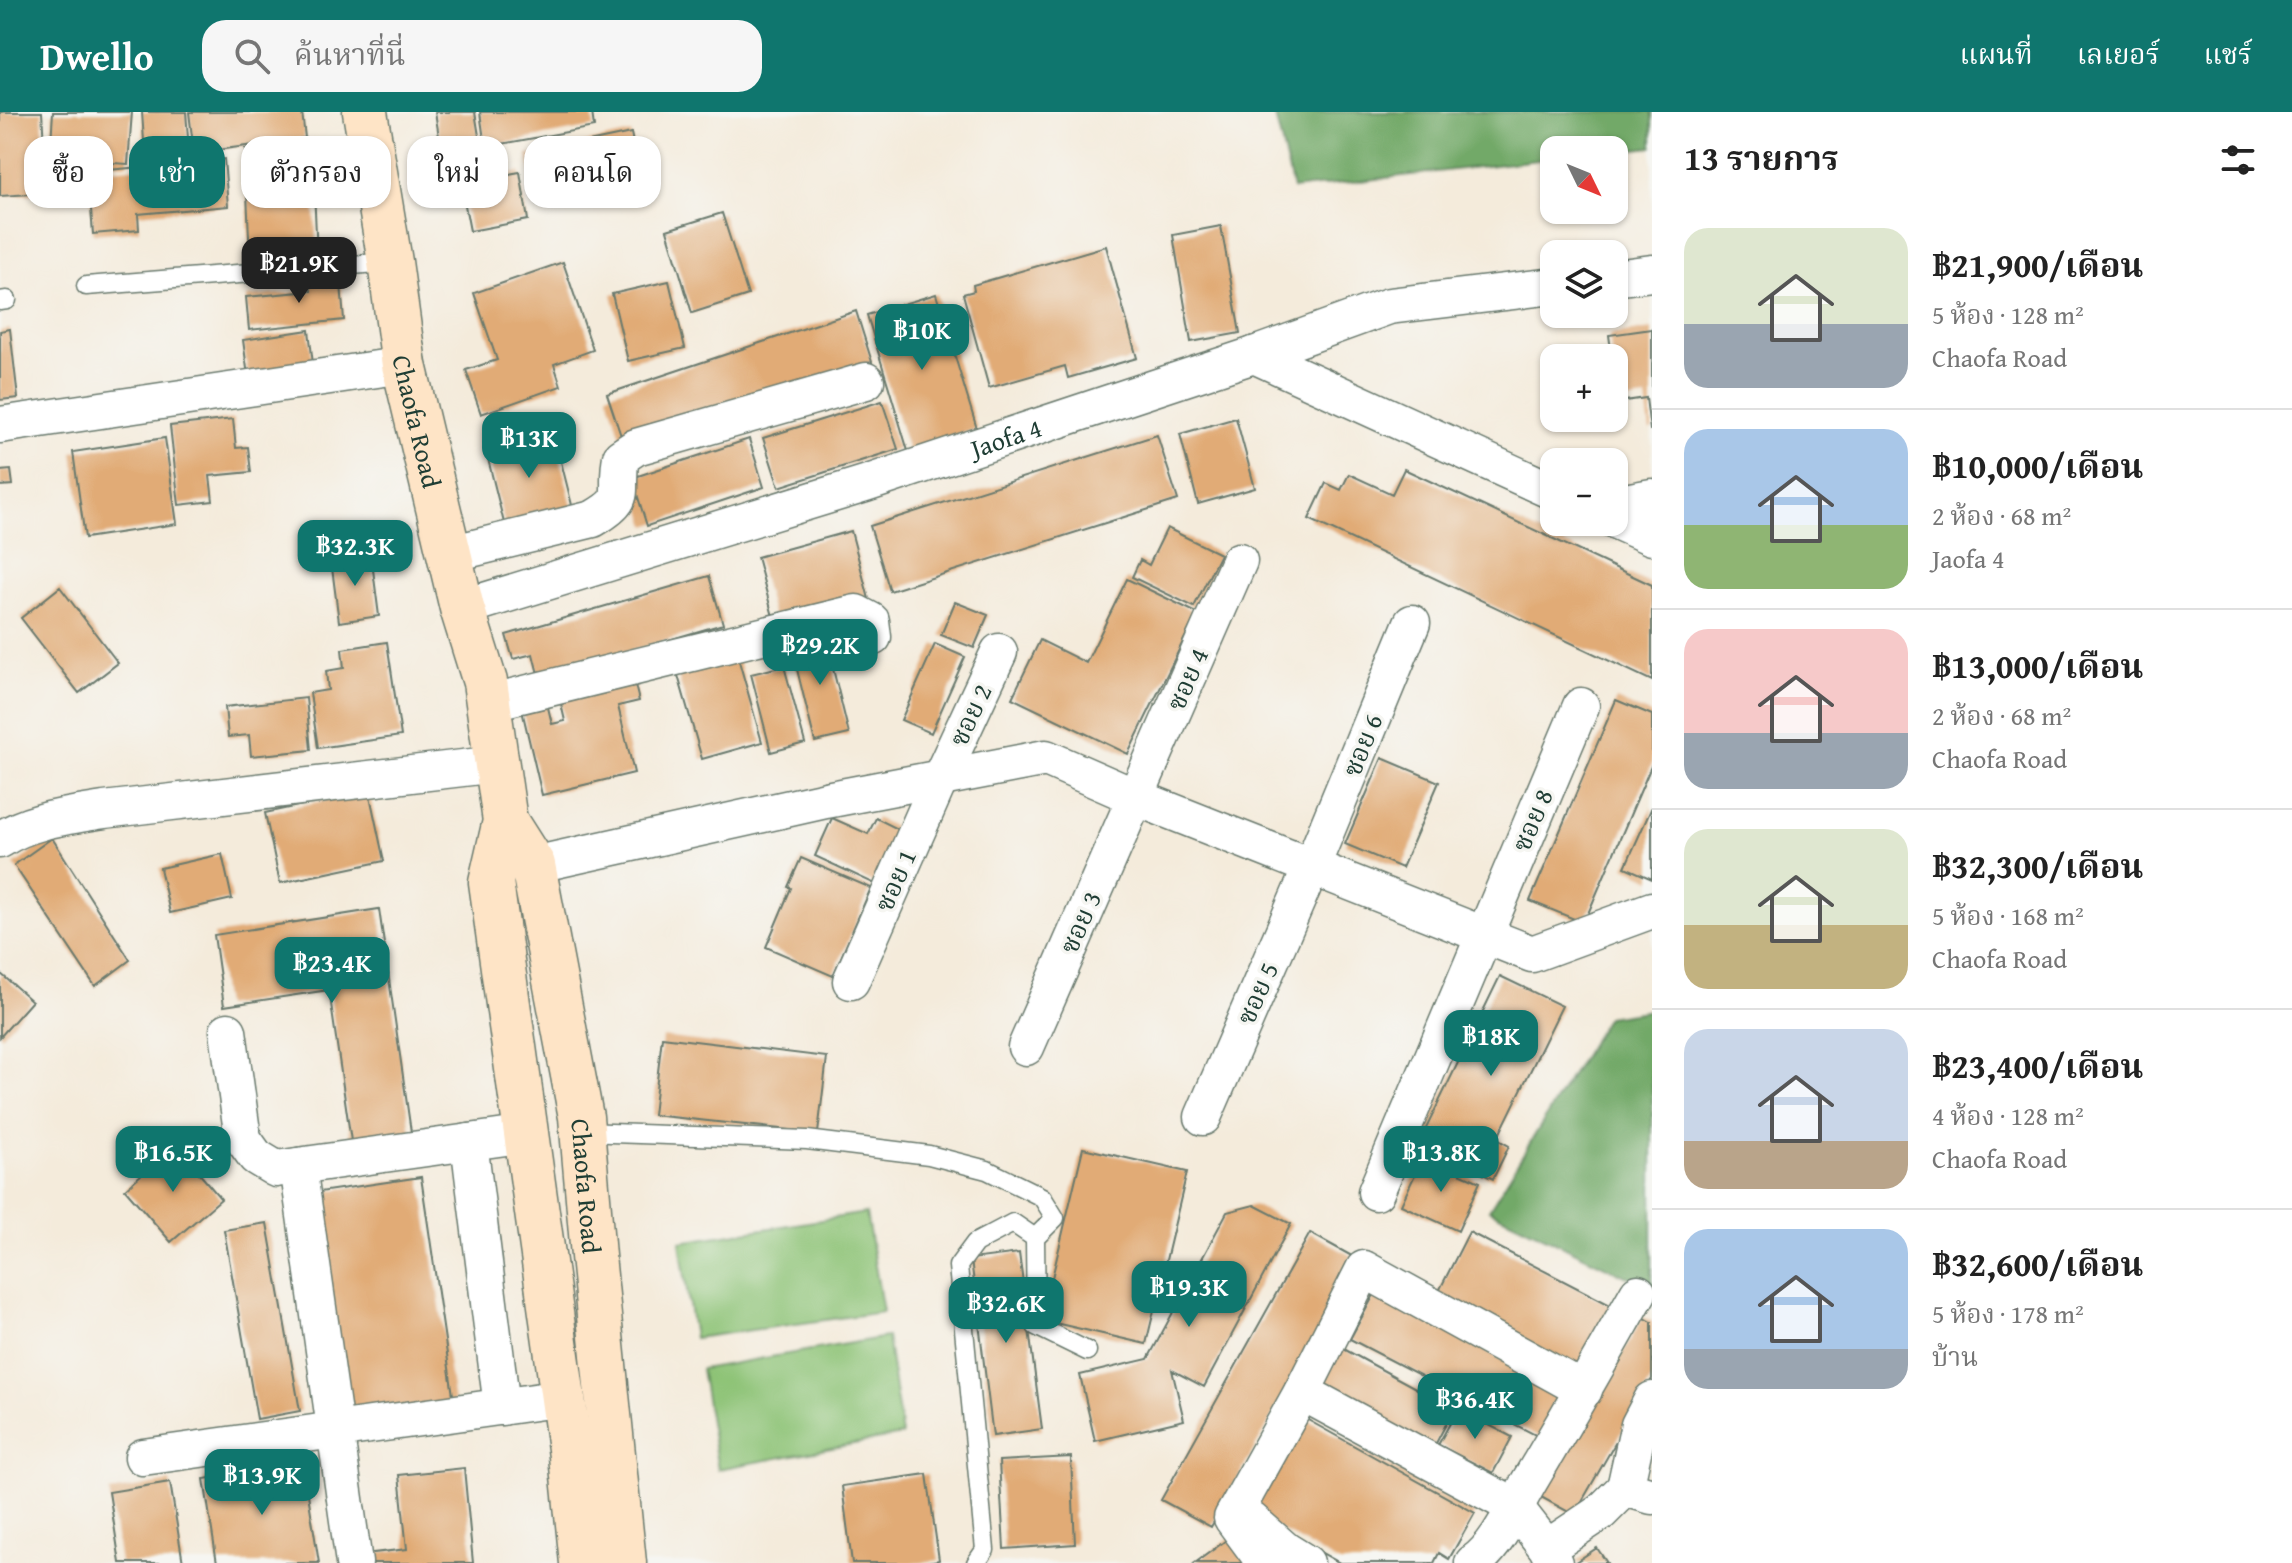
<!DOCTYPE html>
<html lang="th">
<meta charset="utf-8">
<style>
:root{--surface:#fff;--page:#f6f6f6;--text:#222;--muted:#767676;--line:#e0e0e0;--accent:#0f766e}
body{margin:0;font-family:"Gentium Book Plus","Noto Serif Thai",serif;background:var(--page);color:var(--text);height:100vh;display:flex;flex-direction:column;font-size:30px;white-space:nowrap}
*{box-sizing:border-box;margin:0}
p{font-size:26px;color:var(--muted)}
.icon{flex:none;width:44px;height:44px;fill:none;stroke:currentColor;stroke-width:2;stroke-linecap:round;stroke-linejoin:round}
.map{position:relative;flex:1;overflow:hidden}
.panel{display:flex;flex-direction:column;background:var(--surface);width:640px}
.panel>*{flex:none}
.guide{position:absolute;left:24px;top:24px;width:760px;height:72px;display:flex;gap:16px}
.needle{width:52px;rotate:133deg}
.fabs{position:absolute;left:1540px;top:24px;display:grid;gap:16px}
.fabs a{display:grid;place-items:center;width:88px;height:88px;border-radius:16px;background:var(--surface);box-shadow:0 2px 6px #0004;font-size:40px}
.price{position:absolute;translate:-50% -68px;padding:0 18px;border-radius:16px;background:var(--accent);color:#fff;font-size:26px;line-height:52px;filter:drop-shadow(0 2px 4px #0008)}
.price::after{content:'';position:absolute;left:50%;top:48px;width:24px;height:18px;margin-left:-12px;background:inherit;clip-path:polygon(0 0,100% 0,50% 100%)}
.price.on{background:#222;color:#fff}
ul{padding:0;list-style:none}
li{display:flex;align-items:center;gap:24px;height:200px;padding:0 32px}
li+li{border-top:2px solid var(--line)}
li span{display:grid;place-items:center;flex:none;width:224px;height:160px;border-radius:24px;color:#555}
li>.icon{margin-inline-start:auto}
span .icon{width:96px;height:96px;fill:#fffc;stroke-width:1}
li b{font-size:34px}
h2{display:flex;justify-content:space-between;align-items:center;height:96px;padding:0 32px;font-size:34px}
.tag{padding:0 28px;border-radius:24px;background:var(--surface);box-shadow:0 2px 6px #0004;font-size:28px;line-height:72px}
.tag.on{background:var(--accent);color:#fff}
header{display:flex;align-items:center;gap:48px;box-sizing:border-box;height:112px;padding:0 40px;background:var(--accent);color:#fff}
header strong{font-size:38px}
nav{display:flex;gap:44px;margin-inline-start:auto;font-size:28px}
.search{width:560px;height:72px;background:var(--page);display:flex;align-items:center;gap:20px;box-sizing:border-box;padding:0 28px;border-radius:24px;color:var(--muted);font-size:30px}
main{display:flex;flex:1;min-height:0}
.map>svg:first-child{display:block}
.green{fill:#8dc376;stroke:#568055;stroke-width:2}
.forest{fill:#72a967;stroke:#48734e;stroke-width:2}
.building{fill:#e1ab76}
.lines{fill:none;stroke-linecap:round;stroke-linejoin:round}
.lane-casing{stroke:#6a7a6e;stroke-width:21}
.street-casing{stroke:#6a7a6e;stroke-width:39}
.secondary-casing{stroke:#6a7a6e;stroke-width:47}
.lane{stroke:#fff;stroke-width:18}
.street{stroke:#fff;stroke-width:36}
.secondary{stroke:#fee4c6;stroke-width:44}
.labels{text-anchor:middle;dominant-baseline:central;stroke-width:7;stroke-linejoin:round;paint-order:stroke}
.street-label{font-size:26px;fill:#1f3d34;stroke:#f6f6f2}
</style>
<header>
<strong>Dwello</strong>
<div class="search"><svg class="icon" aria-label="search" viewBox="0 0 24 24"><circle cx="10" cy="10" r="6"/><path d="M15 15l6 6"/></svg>ค้นหาที่นี่</div>
<nav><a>แผนที่</a><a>เลเยอร์</a><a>แชร์</a></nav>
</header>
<main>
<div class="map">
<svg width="1652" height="1451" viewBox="0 0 1652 1451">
<rect width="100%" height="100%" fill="#f6f6f2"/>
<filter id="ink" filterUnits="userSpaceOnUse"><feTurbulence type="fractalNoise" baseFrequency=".0125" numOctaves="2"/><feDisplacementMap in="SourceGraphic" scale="16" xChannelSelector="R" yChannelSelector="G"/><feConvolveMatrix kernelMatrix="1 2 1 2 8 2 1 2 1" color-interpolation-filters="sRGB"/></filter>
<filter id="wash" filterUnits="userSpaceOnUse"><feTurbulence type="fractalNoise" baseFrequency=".006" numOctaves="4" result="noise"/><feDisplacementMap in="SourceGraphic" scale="32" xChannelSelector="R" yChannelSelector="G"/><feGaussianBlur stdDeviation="1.8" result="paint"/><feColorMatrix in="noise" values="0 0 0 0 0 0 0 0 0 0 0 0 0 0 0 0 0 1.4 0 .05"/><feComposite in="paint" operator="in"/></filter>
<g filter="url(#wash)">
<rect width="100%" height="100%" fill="#f4ebdb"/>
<path class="green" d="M 866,1101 L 883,1200 L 694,1226 L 680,1130 Z
M 887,1225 L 902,1323 L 718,1357 L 701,1257 Z"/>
<path class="forest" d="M 1274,0 L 1652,0 L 1652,35 L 1614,39 L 1554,38 L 1554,46 L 1293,77 Z
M 1652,898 L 1652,1177 L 1489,1098 L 1607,905 Z"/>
<g id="blocks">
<path class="building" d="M 0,0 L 42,0 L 47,81 L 0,84 Z
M 53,0 L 132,0 L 128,52 L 50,47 Z
M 142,0 L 186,0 L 189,39 L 145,43 Z
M 189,0 L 302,0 L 305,26 L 194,41 Z
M 435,0 L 475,0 L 482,42 L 443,49 Z
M 480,0 L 592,0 L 594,15 L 485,35 Z
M 631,21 L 641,71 L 537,92 L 527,43 Z
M 312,33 L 317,144 L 250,147 L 245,37 Z
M 224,47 L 228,94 L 138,102 L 139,118 L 93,122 L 88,60 Z
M 520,60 L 528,108 L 470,119 L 464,88 L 490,84 L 487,66 Z
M 722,101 L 748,183 L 692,201 L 667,118 Z
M 1221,114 L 1240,221 L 1191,230 L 1173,123 Z
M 1106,134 L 1137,246 L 1068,266 L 1065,254 L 989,276 L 963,182 L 974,179 L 973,173 Z
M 563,150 L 593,238 L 554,252 L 561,274 L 481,302 L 466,258 L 497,248 L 474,181 Z
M 340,160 L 344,208 L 249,218 L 246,185 L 311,179 L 310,163 Z
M 669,169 L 685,236 L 628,249 L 612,182 Z
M 936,182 L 977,317 L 908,339 L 867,203 Z
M 856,199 L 872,250 L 624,333 L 607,282 Z
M 10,217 L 18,286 L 0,288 L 0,219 Z
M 1652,217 L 1652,318 L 1650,318 L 1646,286 L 1618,290 L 1609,223 Z
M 309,218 L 314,261 L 249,271 L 243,228 Z
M 882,289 L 898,337 L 779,375 L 763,326 Z
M 1236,306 L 1255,376 L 1198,392 L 1180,322 Z
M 233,307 L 236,336 L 248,335 L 251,360 L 210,364 L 213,389 L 179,393 L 170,314 Z
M 552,314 L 575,405 L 507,423 L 484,331 Z
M 1157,323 L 1178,388 L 890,479 L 870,414 Z
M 165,326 L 177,412 L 85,426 L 73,340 Z
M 749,327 L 764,375 L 647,414 L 632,366 Z
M 1404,357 L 1652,473 L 1652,569 L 1309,407 L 1326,371 L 1341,378 L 1349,362 L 1392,382 Z
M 11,358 L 13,373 L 0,374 L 0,359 Z
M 1167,416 L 1220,442 L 1194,495 L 1132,465 L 1140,448 L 1149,453 Z
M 851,419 L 869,487 L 775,512 L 757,445 Z
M 371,442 L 379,504 L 339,510 L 331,448 Z
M 709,464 L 723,512 L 539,566 L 533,542 L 513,547 L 506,523 Z
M 1127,467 L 1197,501 L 1128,642 L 1012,586 L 1040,528 L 1086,551 Z
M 60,475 L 118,551 L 79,581 L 21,506 Z
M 955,490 L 988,503 L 974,536 L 941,523 Z
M 824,520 L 849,622 L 815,630 L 790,529 Z
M 387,530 L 401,624 L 318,636 L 310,581 L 328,578 L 326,559 L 344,556 L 342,537 Z
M 935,532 L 965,545 L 931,621 L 901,608 Z
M 737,542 L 762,630 L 702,647 L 677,560 Z
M 784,554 L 805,631 L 771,640 L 751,562 Z
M 633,565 L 639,589 L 618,594 L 634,661 L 542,683 L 521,594 L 546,587 L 552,612 L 565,609 L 559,583 Z
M 306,586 L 311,638 L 251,644 L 249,623 L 228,625 L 225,595 Z
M 1616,588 L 1652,603 L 1652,652 L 1584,811 L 1530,789 Z
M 1382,646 L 1439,670 L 1402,756 L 1345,732 Z
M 369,679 L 384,749 L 280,771 L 265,701 Z
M 1652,695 L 1652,767 L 1625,755 Z
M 832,706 L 868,722 L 876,706 L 900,718 L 875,772 L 815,744 Z
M 52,726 L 130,848 L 95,874 L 14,753 Z
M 222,742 L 232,787 L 170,801 L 160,756 Z
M 801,746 L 871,776 L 833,864 L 766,835 L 791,776 L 788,775 Z
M 379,797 L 412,1027 L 352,1036 L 329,878 L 224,894 L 214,823 Z
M 0,861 L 32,889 L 0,925 Z
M 1500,864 L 1562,894 L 1497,1027 L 1509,1034 L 1493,1067 L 1419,1031 Z
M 662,925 L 827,945 L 818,1021 L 653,1003 Z
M 175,1033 L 221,1087 L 171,1130 L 125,1077 Z
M 1083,1036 L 1187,1060 L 1146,1232 L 1042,1208 Z
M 1423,1045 L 1480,1070 L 1458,1119 L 1401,1093 Z
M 421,1065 L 454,1290 L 339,1308 L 306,1082 Z
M 1254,1093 L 1291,1112 L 1204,1275 L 1172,1258 L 1184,1308 L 1095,1329 L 1080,1263 L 1148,1247 L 1227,1100 Z
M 267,1111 L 300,1299 L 257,1307 L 224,1118 Z
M 1469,1120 L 1618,1197 L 1585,1260 L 1437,1183 Z
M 1310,1121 L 1359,1148 L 1211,1415 L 1161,1388 Z
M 1019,1141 L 1042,1317 L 993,1324 L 971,1147 Z
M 1375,1181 L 1571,1283 L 1547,1329 L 1350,1227 Z
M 1643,1205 L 1652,1210 L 1652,1267 L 1574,1403 L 1541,1385 Z
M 1342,1236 L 1454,1297 L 1434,1335 L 1320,1277 Z
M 1458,1297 L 1512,1325 L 1493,1361 L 1438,1333 Z
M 1306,1307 L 1475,1401 L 1449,1447 L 1439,1441 L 1434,1451 L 1340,1451 L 1252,1402 Z
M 1071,1345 L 1075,1432 L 1004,1437 L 999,1349 Z
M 303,1351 L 319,1451 L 217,1451 L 204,1367 Z
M 464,1356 L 473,1451 L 366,1451 L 365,1442 L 407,1437 L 399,1363 Z
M 927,1362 L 939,1448 L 920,1451 L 852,1451 L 842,1374 Z
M 170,1370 L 183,1451 L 120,1451 L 109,1380 Z
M 1232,1424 L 1251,1451 L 1195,1451 Z
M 1597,1436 L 1607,1451 L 1574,1451 Z"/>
</g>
</g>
<g filter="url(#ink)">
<use href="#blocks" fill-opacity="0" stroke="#6a7a6e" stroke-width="2"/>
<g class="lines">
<defs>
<path id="lane" d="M 86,174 L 390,150
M 0,189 L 7,188
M 583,1020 L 807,1028 L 929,1043 L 987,1058 L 1042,1085 L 1055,1106 L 1035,1126 L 1036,1214 L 1087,1239
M 976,1451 L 985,1438 L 958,1154 L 975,1131 L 1013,1111 L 1035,1126"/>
<g id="street">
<path d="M 1614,166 L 1652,161"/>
<path d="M 1254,243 L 1554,380"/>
<path d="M 0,313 L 404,253"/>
<path d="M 1614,392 L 1652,385"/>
<path d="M 1614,408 L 1652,425"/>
<path d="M 450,442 L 593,407 C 631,385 614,382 621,345 L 636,335 L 866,269"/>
<path id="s1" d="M 462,496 L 865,372 L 1254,243 L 1389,194 L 1554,174"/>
<path d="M 488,591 L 856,501 L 871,509 L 873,525"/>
<path d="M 0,728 C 29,708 70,704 104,698 L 497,652"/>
<path d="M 533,753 L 826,688 L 1046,646 L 1135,685 L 1532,842 L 1652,798"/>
<path d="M 851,869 L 940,667 L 999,540"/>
<path d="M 228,919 L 243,1027 L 256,1045 L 276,1057 L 527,1022"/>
<path d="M 1026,935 L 1239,449"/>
<path d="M 1203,1005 L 1311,756 L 1412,511"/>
<path d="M 469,1030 L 502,1295"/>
<path d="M 298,1054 L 354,1451"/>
<path d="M 1376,1080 L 1581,594"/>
<path d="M 1302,1280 L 1515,1395 L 1547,1436 L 1554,1451"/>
<path d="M 143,1345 L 563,1286"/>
<path d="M 1625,1376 L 1639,1313 L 1652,1288"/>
<path d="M 1251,1408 L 1285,1438 L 1306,1451"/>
<path d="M 1547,1436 L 1601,1400 L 1625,1376 L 1652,1384"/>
<path d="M 1265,1451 L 1232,1406 L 1302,1280 L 1364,1157 L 1584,1278"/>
<path d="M 1473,1451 C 1497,1435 1514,1396 1529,1370 C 1566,1308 1602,1245 1638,1181"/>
</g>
<g id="secondary">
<path id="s2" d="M 365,0 L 390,150 L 404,253 L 462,496 L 485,570 L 505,709 L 491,770 L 571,1344 L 582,1451"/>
<path id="s3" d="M 505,709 L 533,753 L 581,1005 L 593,1144 L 624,1451"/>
</g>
</defs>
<use href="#lane" class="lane-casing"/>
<use href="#street" class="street-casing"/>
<use href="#secondary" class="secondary-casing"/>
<use href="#lane" class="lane"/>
<use href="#street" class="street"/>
<use href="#secondary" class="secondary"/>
</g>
</g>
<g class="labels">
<g class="street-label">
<text stroke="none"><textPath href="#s2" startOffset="314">Chaofa Road</textPath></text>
<text stroke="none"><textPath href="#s1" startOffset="570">Jaofa 4</textPath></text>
<text transform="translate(1187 567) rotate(-66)">ซอย 4</text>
<text transform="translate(970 603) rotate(-65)">ซอย 2</text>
<text transform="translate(1362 633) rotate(-68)">ซอย 6</text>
<text transform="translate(1532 708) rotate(-67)">ซอย 8</text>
<text transform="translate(895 768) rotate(-66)">ซอย 1</text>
<text transform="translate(1080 810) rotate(-66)">ซอย 3</text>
<text transform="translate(1257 881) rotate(-66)">ซอย 5</text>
<text stroke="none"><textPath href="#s3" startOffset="378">Chaofa Road</textPath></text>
</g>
</g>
</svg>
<div class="fabs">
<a><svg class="needle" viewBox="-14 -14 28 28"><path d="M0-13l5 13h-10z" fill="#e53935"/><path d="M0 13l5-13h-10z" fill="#767676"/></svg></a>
<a><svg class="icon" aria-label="layers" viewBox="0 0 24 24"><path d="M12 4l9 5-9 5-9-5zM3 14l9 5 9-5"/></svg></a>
<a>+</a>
<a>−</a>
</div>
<b class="price on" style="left:299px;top:193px">฿21.9K</b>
<b class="price" style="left:922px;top:260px">฿10K</b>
<b class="price" style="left:529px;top:368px">฿13K</b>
<b class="price" style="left:355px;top:476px">฿32.3K</b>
<b class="price" style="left:820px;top:575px">฿29.2K</b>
<b class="price" style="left:332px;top:893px">฿23.4K</b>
<b class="price" style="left:1491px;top:966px">฿18K</b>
<b class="price" style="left:173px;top:1082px">฿16.5K</b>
<b class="price" style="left:1441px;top:1082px">฿13.8K</b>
<b class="price" style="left:1189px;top:1217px">฿19.3K</b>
<b class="price" style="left:1006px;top:1233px">฿32.6K</b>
<b class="price" style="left:1475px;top:1329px">฿36.4K</b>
<b class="price" style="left:262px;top:1405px">฿13.9K</b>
<div class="guide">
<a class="tag">ซื้อ</a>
<a class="tag on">เช่า</a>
<a class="tag">ตัวกรอง</a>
<a class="tag">ใหม่</a>
<a class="tag">คอนโด</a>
</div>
</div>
<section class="panel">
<h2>13 รายการ<svg class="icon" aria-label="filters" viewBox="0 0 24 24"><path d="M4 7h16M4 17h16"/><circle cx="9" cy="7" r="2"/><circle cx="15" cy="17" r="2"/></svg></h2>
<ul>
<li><span style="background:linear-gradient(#dfe7d0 60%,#9aa5b1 0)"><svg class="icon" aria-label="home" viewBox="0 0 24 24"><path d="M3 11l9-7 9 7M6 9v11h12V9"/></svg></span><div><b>฿21,900/เดือน</b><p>5 ห้อง · 128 m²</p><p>Chaofa Road</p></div></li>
<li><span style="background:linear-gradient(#a9c7e8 60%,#8fb573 0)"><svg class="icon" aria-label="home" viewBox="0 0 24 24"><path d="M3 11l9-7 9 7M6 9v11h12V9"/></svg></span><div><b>฿10,000/เดือน</b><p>2 ห้อง · 68 m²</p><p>Jaofa 4</p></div></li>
<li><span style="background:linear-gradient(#f6c9c9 65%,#9aa5b1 0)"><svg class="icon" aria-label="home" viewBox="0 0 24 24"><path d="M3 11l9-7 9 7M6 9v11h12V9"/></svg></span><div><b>฿13,000/เดือน</b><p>2 ห้อง · 68 m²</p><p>Chaofa Road</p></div></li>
<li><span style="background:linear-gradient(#dfe7d0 60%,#c2b280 0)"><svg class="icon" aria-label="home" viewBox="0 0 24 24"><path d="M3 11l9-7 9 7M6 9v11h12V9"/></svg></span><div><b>฿32,300/เดือน</b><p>5 ห้อง · 168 m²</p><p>Chaofa Road</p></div></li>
<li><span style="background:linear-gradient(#c9d6e8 70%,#b9a48a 0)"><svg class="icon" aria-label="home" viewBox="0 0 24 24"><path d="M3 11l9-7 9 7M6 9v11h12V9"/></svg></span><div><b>฿23,400/เดือน</b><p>4 ห้อง · 128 m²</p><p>Chaofa Road</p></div></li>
<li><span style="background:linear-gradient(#a9c7e8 75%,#9aa5b1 0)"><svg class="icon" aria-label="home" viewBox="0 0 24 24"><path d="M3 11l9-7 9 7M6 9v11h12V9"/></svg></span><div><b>฿32,600/เดือน</b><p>5 ห้อง · 178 m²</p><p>บ้าน</p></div></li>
</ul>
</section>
</main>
